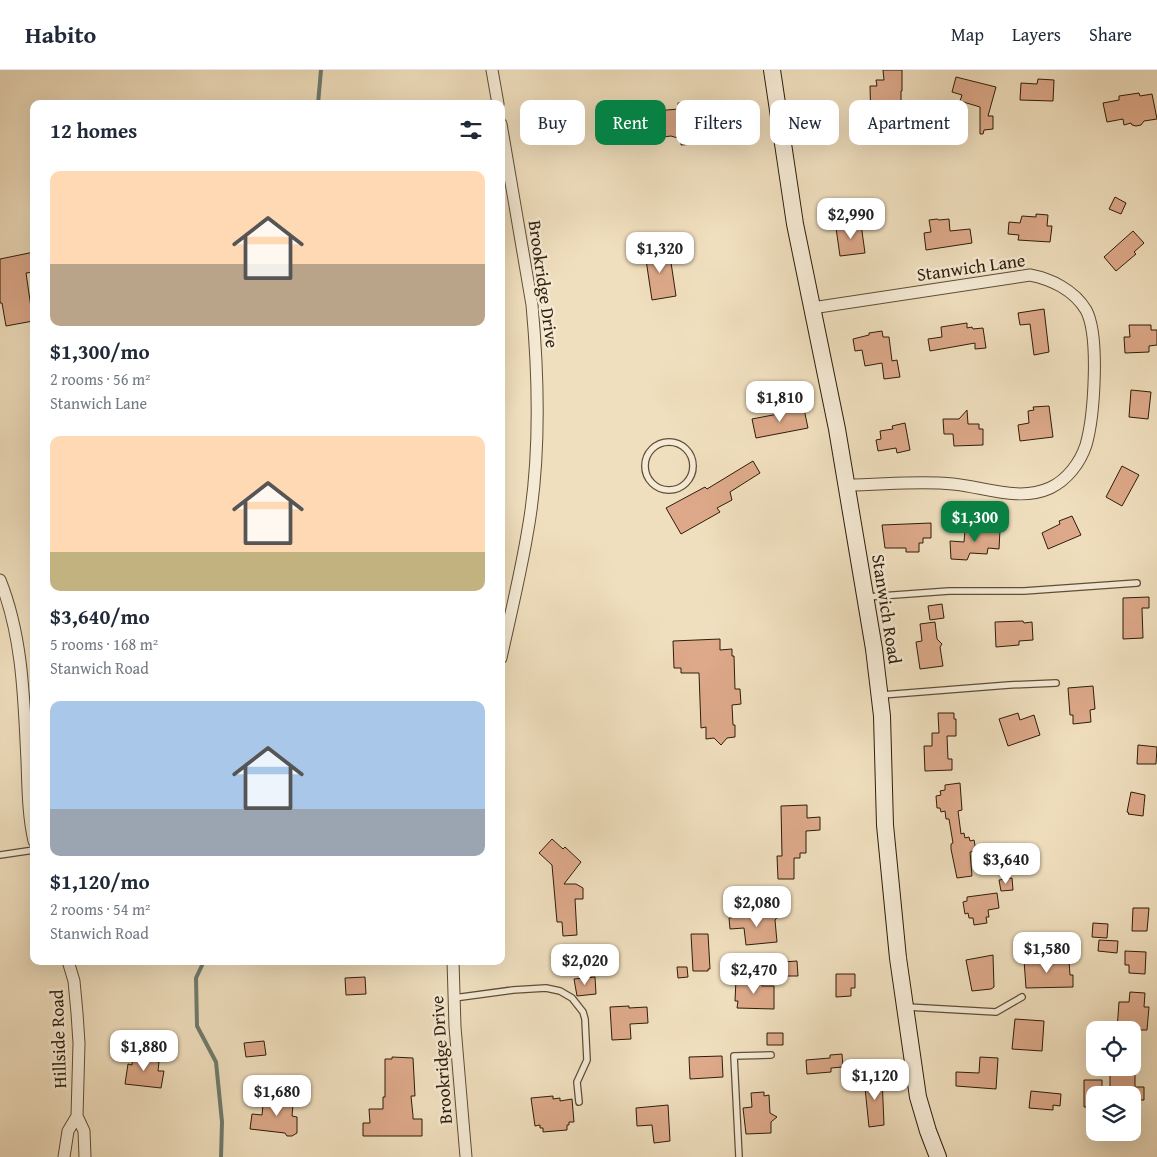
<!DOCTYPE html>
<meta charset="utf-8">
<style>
:root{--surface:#fff;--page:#f6f6f7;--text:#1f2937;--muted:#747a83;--line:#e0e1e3;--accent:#0b8043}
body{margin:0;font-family:"Gentium Book Plus",serif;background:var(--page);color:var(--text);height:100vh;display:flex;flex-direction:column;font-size:19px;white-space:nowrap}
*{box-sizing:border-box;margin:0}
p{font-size:16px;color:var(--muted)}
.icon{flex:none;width:28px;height:28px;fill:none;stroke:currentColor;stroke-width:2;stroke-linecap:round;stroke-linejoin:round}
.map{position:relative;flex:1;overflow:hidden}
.drawer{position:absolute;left:30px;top:30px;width:475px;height:865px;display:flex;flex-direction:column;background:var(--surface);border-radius:10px;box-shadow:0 5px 20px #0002}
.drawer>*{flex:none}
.banner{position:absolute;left:520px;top:30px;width:475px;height:45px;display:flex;gap:10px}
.fabs{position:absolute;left:1086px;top:951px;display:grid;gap:10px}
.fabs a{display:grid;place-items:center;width:55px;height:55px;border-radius:10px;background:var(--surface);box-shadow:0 5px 20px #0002;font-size:25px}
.price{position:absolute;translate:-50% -42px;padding:0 11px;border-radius:10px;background:#fff;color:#222;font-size:16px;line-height:32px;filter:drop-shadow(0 1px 2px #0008)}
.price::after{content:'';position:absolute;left:50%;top:30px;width:15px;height:11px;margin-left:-8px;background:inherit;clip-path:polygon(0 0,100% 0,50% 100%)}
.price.active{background:var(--accent);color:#fff}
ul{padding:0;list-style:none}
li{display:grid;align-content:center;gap:10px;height:265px;padding:0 20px}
li span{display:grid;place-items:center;height:155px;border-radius:10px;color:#555}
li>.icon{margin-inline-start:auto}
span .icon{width:90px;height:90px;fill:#fffc;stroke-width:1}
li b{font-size:21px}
h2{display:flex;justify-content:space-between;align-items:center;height:60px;padding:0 20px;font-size:21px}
.pill{padding:0 18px;border-radius:10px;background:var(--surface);box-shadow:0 5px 20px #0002;font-size:18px;line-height:45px}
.pill.active{background:var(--accent);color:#fff}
header{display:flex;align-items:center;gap:30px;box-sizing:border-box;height:70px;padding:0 25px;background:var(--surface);border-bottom:1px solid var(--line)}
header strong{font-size:24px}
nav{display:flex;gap:28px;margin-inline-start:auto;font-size:18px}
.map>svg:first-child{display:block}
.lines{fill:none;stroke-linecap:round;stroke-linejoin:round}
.stream{stroke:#6f7c6f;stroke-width:4}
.building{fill:#dda98a;stroke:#2e1d09}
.lane-casing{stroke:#5e4e36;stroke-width:8}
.street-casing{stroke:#5e4e36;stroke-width:13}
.secondary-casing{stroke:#2e1d09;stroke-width:18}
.lane{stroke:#f5ead5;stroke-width:5.5}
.street{stroke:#f5ead5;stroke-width:11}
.secondary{stroke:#f5ead5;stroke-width:16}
.labels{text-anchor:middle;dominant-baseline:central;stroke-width:5;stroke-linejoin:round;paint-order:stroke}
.street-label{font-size:18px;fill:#2e1d09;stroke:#f5ead5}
</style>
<header>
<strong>Habito</strong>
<nav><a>Map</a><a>Layers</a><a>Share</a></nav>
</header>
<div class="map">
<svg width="1157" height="1087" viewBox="0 0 1157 1087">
<rect width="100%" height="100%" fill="#f0dfbe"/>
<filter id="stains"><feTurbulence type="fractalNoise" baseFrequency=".004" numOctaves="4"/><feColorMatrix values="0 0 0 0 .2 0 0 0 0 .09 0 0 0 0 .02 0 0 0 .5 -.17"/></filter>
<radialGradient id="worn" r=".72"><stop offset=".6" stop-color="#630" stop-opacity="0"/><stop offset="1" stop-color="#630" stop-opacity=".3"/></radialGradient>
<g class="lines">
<path class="stream" d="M 318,34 L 321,0
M 204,891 L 196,908 L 197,956 L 216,992 L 222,1052 L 221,1087"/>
</g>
<path class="building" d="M 883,0 L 902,0 L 902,21 L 901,21 L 901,34 L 897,34 L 897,53 L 871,54 L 870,16 L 877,16 L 876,10 L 884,10 Z
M 956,7 L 996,17 L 988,46 L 993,46 L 993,59 L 984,60 L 983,64 L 980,64 L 980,37 L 960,31 L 962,25 L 952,22 Z
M 1038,9 L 1054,10 L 1053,31 L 1020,30 L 1021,13 L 1037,14 Z
M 1139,23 L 1140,26 L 1152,24 L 1157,49 L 1144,51 L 1141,55 L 1136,56 L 1132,55 L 1131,53 L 1124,55 L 1123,49 L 1107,52 L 1103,33 L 1119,30 L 1119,26 Z
M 700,31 L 701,48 L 697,48 L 698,66 L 696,66 L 696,74 L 681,75 L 681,69 L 671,66 L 624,72 L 622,43 L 645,42 L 645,39 L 656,38 L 656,41 L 678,39 L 678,33 Z
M 1115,127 L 1126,133 L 1121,144 L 1109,139 Z
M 874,134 L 877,148 L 864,150 L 861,136 Z
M 1036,144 L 1048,145 L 1047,156 L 1052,156 L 1050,172 L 1018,170 L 1019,165 L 1008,164 L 1009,152 L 1020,153 L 1022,146 L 1036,147 Z
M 937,149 L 939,150 L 949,149 L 950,161 L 970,159 L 972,173 L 926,180 L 924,163 L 931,162 L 929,150 Z
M 861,154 L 865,183 L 840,186 L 836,158 Z
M 1133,161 L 1144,173 L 1134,182 L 1136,184 L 1116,201 L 1104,187 Z
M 669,179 L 676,226 L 652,230 L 645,183 Z
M 34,182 L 34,202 L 26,203 L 33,251 L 6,256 L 2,233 L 0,233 L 0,189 Z
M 1044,239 L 1049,282 L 1034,285 L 1030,254 L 1020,255 L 1018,243 Z
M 967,253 L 967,258 L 972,257 L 973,259 L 983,258 L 986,278 L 975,279 L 975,273 L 930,281 L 928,269 L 942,267 L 941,257 Z
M 1129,255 L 1151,255 L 1151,260 L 1157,260 L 1157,275 L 1149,276 L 1149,282 L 1125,283 L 1124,267 L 1130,267 Z
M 882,261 L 883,267 L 889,267 L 892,291 L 897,290 L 900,307 L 884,309 L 882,293 L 865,296 L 862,280 L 855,281 L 853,269 L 869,265 L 869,263 Z
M 1131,320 L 1151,322 L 1148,349 L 1129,347 Z
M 1049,336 L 1053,367 L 1020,371 L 1018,355 L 1029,353 L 1028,341 L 1034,340 L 1033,337 Z
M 804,339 L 808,358 L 756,368 L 752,349 Z
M 967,340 L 968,354 L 979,354 L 979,359 L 983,359 L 983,375 L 954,376 L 953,364 L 944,364 L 943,349 L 959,349 Z
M 905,353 L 910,380 L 897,383 L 896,378 L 878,381 L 876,370 L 881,369 L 880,361 L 893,359 L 892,356 Z
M 753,391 L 760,403 L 730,422 L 732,430 L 717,438 L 720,442 L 681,464 L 666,438 L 705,417 L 707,419 Z
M 1122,396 L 1139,405 L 1122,436 L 1106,427 Z
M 1072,446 L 1081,465 L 1048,479 L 1042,463 L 1060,454 L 1059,451 Z
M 931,453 L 931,468 L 923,468 L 923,473 L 919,473 L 919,482 L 906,482 L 906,478 L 885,478 L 882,455 Z
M 980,458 L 1000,460 L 999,479 L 988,478 L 987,484 L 970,483 L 967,490 L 951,489 L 950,471 L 964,472 L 965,460 L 980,460 Z
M 1149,527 L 1149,538 L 1142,538 L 1143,568 L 1123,569 L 1123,528 Z
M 942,534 L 944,548 L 930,550 L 928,536 Z
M 1023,551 L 1024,553 L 1032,552 L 1033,570 L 1019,571 L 1019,575 L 996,577 L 995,552 Z
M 935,552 L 937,569 L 942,574 L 940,577 L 943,596 L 920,599 L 916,572 L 922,571 L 920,554 Z
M 720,569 L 720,580 L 732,579 L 732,586 L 734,586 L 735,619 L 740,619 L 741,634 L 732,635 L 733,655 L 735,655 L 735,667 L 727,668 L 721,675 L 714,668 L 706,669 L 706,657 L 701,658 L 699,603 L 681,603 L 681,598 L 674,598 L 673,571 Z
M 1093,616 L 1095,639 L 1090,640 L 1091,652 L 1073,654 L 1073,645 L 1070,645 L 1068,618 Z
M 938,643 L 954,643 L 954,649 L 956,649 L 956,666 L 947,666 L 948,689 L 952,689 L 952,700 L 925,701 L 924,676 L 932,676 L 932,663 L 939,663 Z
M 1018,643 L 1020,650 L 1034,645 L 1040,665 L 1008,676 L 999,649 Z
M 1138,675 L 1157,677 L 1156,694 L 1137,694 Z
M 960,713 L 962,740 L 958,741 L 961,764 L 964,763 L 965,768 L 969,767 L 970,771 L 974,770 L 976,781 L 970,782 L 972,806 L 957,808 L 951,779 L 951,774 L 953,773 L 949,749 L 946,749 L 945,741 L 941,742 L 940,738 L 937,738 L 936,726 L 941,725 L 940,721 L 945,720 L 945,715 Z
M 1131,722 L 1145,725 L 1143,746 L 1128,744 L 1129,743 L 1127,742 Z
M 807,735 L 807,748 L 820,747 L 820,760 L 806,761 L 806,783 L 800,783 L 800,788 L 794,788 L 794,809 L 778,809 L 777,786 L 782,786 L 781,736 Z
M 552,769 L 563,779 L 565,777 L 581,792 L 564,814 L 576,814 L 583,818 L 583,829 L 575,829 L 577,865 L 563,866 L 562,852 L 557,852 L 552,795 L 539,783 Z
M 1016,789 L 1017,802 L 1005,804 L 1003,790 Z
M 1012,808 L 1013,820 L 1001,821 L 999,810 Z
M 997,823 L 999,838 L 988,840 L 989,847 L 986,847 L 987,853 L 974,855 L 973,848 L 969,848 L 968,843 L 965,844 L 963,832 L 967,831 L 967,827 Z
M 1133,838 L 1149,838 L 1147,861 L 1132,861 Z
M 782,842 L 775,850 L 777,872 L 746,875 L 744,858 L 730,859 L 729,848 Z
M 1093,853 L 1108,854 L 1107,868 L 1092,867 Z
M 691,864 L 708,864 L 710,899 L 708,899 L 708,901 L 693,901 Z
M 1099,870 L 1118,871 L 1117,883 L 1098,881 Z
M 1125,881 L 1146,882 L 1145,904 L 1129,903 L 1129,895 L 1125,895 Z
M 993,885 L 994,917 L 991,919 L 972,921 L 966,890 Z
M 1040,886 L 1041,894 L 1069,891 L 1070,905 L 1073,905 L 1073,917 L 1026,918 L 1024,890 L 1029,890 L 1028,887 Z
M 797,891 L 798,906 L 783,906 L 783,892 Z
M 677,897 L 687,897 L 688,907 L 678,908 Z
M 836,904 L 855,904 L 855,918 L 851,918 L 851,926 L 836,927 Z
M 365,907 L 366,924 L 346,925 L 345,908 Z
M 595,907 L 596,924 L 577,926 L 574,909 Z
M 736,909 L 762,909 L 762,916 L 774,916 L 774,939 L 737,938 L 738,931 L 735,931 Z
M 1130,922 L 1145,923 L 1144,937 L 1149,937 L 1147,960 L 1117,960 L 1119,932 L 1129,932 Z
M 629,936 L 629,938 L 647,937 L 648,953 L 630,954 L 631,969 L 612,970 L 610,937 Z
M 1015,949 L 1044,951 L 1042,981 L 1012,979 Z
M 767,963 L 783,963 L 783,975 L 767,975 Z
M 264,971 L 266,985 L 246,987 L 244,973 Z
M 133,983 L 148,985 L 147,990 L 159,992 L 158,1001 L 164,1001 L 161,1018 L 125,1014 L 128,994 L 132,995 Z
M 842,984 L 843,997 L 831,998 L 831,1002 L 807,1004 L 806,990 L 830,988 L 830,985 Z
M 722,986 L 723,1007 L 690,1009 L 689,987 Z
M 392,987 L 413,988 L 415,1026 L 411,1026 L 413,1046 L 413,1049 L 422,1049 L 422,1066 L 363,1066 L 363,1053 L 370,1053 L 369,1039 L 383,1039 L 383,1027 L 385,1027 L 385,989 L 392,989 Z
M 980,987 L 998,988 L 996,1019 L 956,1016 L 956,1002 L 979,1003 Z
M 1110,998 L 1132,998 L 1132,1000 L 1135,1000 L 1135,1017 L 1144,1017 L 1144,1030 L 1132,1030 L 1132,1017 L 1110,1017 Z
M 882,1007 L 884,1055 L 869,1057 L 864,1008 Z
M 1084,1010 L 1102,1010 L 1102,1025 L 1095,1025 L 1095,1037 L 1084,1037 Z
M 1031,1021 L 1061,1024 L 1060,1036 L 1053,1035 L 1053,1040 L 1029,1038 Z
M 280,1022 L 294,1023 L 292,1046 L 297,1047 L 297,1063 L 292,1066 L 287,1066 L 285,1063 L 250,1059 L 252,1044 L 262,1045 L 263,1035 L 276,1037 L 276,1029 L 279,1029 Z
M 764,1022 L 764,1026 L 769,1025 L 770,1043 L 777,1047 L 771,1052 L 771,1063 L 746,1064 L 743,1038 L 752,1037 L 751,1023 Z
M 553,1026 L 553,1029 L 560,1028 L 560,1031 L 572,1029 L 574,1052 L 569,1052 L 569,1055 L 567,1055 L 567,1060 L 543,1062 L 543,1058 L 540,1058 L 540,1055 L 535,1056 L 531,1028 Z
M 668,1035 L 670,1071 L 654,1073 L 652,1055 L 637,1056 L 636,1038 Z"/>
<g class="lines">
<defs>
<path id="lane" d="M645 396a24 24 0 1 1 48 0a24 24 0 1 1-48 0Z
M 867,527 L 949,521 L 1024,521 L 1137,513
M 882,625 L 1009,615 L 1056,613
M 0,785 L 34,780
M 454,928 L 513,920 L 546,918 L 560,921 L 572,928 L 583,942 L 585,949 L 587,990 L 577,1012 L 579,1032
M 907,937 L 996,942 L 1022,927
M 739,1087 L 734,986 L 771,985"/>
<path id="street" d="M 492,0 L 498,34
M 501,54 L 532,235 C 539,311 541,390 527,465 C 520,506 510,547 501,588
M 812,238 L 1030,205 C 1051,209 1074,220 1086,240 C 1100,266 1094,347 1086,375 C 1080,393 1067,410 1050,418 C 1019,432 985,417 953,414 C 918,410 882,415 847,415
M 0,510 C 23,567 24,631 27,691 C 28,718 28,745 34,771
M 68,891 L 74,911 L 77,943 L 79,973 L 77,1046 L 84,1061 L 85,1087
M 453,891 L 455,957 L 466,1087
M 64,1087 L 68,1061 L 77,1046"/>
<path id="secondary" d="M 772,0 L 795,154 L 837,359 L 874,579 L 882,646 L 885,755 L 898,888 L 918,1027 L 928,1061 L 938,1087"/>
</defs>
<use href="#lane" class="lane-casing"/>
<use href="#street" class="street-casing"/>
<use href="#secondary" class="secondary-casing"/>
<use href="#lane" class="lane"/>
<use href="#street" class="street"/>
<use href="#secondary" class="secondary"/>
</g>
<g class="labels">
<g class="street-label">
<text transform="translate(971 197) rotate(-8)">Stanwich Lane</text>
<text transform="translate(544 214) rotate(82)">Brookridge Drive</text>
<text transform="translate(887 539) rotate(81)">Stanwich Road</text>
<text transform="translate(58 969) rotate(-92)">Hillside Road</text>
<text transform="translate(441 990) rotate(-94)">Brookridge Drive</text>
</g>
</g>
<rect width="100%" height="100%" filter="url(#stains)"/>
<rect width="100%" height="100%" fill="url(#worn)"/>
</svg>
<div class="fabs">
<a><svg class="icon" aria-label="locate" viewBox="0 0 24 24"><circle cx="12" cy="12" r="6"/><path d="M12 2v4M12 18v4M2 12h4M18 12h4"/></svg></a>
<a><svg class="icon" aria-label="layers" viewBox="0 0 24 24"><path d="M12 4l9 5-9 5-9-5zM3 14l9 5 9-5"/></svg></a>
</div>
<b class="price" style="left:851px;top:170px">$2,990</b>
<b class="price" style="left:660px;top:204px">$1,320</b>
<b class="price" style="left:780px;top:353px">$1,810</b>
<b class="price active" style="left:975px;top:473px">$1,300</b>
<b class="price" style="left:1006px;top:815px">$3,640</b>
<b class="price" style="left:757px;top:858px">$2,080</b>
<b class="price" style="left:1047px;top:904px">$1,580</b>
<b class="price" style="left:585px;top:916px">$2,020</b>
<b class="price" style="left:754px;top:925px">$2,470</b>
<b class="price" style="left:144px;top:1002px">$1,880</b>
<b class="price" style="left:875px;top:1031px">$1,120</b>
<b class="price" style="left:277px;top:1047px">$1,680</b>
<div class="banner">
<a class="pill">Buy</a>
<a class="pill active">Rent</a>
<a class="pill">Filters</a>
<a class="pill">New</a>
<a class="pill">Apartment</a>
</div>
<section class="drawer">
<h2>12 homes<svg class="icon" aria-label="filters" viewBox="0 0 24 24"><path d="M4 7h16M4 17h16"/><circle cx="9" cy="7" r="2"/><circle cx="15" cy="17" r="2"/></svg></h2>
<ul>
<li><span style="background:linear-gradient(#ffd9b3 60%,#b9a48a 0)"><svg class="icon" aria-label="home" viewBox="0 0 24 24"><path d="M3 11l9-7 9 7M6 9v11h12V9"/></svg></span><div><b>$1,300/mo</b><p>2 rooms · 56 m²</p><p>Stanwich Lane</p></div></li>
<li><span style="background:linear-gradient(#ffd9b3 75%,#c2b280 0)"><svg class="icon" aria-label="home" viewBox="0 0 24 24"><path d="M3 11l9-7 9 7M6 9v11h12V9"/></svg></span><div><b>$3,640/mo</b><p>5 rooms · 168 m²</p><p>Stanwich Road</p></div></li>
<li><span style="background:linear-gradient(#a9c7e8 70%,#9aa5b1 0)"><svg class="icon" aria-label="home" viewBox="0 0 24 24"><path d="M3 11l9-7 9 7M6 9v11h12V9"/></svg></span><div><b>$1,120/mo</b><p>2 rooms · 54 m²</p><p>Stanwich Road</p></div></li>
</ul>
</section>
</div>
